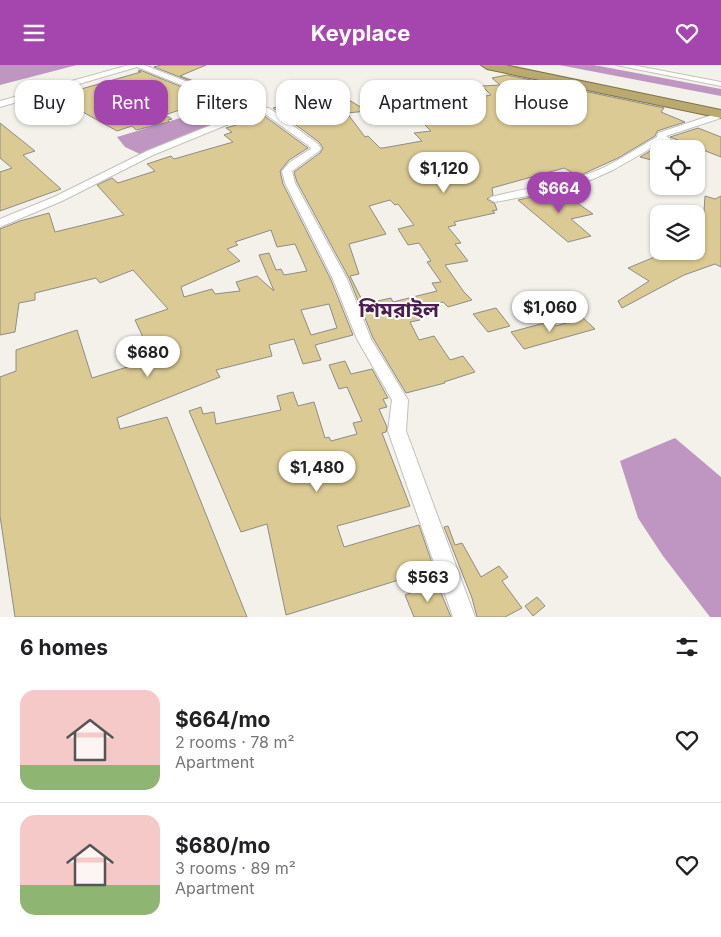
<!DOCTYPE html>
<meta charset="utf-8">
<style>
:root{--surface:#fff;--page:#f6f6f6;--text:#202124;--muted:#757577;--line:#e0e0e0;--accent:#a546ae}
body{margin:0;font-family:Inter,"Noto Sans Bengali",sans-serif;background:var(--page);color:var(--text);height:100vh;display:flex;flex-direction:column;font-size:19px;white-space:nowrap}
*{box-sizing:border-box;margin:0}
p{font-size:16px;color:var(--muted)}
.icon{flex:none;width:28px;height:28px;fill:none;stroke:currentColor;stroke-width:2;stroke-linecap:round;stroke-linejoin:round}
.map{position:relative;height:552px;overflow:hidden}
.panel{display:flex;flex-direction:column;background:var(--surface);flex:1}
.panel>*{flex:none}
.guide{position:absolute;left:15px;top:15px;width:691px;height:45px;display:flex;gap:10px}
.controls{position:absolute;left:650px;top:75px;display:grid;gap:10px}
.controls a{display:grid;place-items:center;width:55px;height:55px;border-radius:10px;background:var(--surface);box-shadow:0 1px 4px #0004;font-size:25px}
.price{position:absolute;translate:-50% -42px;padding:0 11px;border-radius:18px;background:#fff;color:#222;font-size:16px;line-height:32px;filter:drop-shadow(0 1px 2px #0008)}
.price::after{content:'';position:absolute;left:50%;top:30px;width:15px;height:11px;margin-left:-8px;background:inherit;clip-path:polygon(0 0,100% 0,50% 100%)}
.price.on{background:var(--accent);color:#fff}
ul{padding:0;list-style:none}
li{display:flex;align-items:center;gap:15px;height:125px;padding:0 20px}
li+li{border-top:1px solid var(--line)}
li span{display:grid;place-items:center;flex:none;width:140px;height:100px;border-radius:15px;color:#555}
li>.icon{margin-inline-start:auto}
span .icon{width:60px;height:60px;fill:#fffc;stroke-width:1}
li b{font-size:21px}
h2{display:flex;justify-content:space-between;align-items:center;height:60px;padding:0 20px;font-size:21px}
.pill{padding:0 18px;border-radius:15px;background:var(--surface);box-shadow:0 1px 4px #0004;font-size:18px;line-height:45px}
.pill.on{background:var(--accent);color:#fff}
header{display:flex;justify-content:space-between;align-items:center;height:65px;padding:0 20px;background:var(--accent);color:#fff;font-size:22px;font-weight:700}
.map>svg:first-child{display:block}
.water{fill:#be96c1}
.building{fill:#dbca93;stroke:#8e8c85;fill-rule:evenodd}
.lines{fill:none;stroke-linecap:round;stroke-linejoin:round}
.minor-casing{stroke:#c2c0b9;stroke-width:2}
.trunk-casing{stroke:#807243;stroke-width:2}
.minor{fill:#fff;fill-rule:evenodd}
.trunk{fill:#baaa72;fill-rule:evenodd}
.labels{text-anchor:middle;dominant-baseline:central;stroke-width:4;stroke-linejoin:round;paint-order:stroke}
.district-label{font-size:21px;font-weight:bold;fill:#4b1d4f;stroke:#fffefd}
</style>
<header><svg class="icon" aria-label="menu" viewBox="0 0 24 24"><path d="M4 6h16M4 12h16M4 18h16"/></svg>Keyplace<svg class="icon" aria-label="heart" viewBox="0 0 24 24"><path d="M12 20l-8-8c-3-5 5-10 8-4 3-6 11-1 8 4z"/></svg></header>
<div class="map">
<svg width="721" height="552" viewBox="0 0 721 552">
<rect width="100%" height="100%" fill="#f3f1ea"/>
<path class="water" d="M 0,0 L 77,0 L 0,20 Z
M 559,0 L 594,0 L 721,24 L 721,31 Z
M 197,48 L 218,57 L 140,89 L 125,82 L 117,72 Z
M 675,373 L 721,412 L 721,552 L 710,552 L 663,491 L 638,453 L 620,396 Z"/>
<path class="building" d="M 161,0 L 206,0 L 180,11 L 219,25 L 216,26 L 154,2 Z
M 140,5 L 241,46 L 223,53 L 191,41 L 165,50 L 172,54 L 168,55 L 169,57 L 136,65 L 132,61 L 117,66 L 72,41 L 41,51 L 21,38 L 43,32 L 46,34 L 141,7 L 138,6 Z
M 507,10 L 664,43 L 661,47 L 685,57 L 657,66 L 655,71 L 618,93 L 583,109 L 577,110 L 564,103 L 492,123 L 493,130 L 487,134 L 495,139 L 497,145 L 492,146 L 495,148 L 454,157 L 456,160 L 448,162 L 461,178 L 455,179 L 468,196 L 445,200 L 464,227 L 472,235 L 448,242 L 443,237 L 413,245 L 420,255 L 410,257 L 419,275 L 434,271 L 450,295 L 463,291 L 475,307 L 444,317 L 445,318 L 406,328 L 373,273 L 349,213 L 297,117 L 294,107 L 320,88 L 323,83 L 319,77 L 273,43 L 308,35 L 302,31 L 331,24 L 367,46 L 347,48 L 365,72 L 368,71 L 380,83 L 383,83 L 422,76 L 414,68 L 431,66 L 416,51 L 464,43 L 455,37 L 491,30 L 482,21 L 500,20 L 492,13 ZM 548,26 L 586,42 L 537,58 L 504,40 ZM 390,135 L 395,140 L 398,139 L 414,160 L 398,164 L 408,180 L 419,178 L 431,196 L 427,197 L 441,217 L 432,218 L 437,226 L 393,237 L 391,233 L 364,239 L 350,211 L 359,209 L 349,179 L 386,169 L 369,141 Z
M 256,50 L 263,50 L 308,83 L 289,95 L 280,106 L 283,119 L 331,215 L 353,270 L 315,280 L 321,295 L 303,299 L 294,274 L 269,280 L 272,291 L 216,305 L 220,312 L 117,353 L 120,364 L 167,352 L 247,552 L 15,552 L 0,451 L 0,312 L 16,306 L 16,285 L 77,265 L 92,313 L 153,294 L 135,255 L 168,244 L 133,205 L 100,218 L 96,213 L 35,228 L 35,235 L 19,238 L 15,267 L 0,270 L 0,164 L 20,156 L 49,148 L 55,167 L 124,150 L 97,120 L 112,113 L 118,118 L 155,106 L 147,99 L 171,91 L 174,94 L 233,77 L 224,70 L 232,67 L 226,63 L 239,59 L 237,58 ZM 271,165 L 277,182 L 295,179 L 307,206 L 284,210 L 281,204 L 276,205 L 269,188 L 259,190 L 274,226 L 257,211 L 236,217 L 240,226 L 215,229 L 212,224 L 184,232 L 181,222 L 240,196 L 227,184 L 238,180 L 235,177 ZM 329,239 L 337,263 L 311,270 L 301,245 Z
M 0,58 L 35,86 L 23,90 L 61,124 L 0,146 L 0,107 L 12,103 L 0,93 Z
M 698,63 L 721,72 L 721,92 L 670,72 Z
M 659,81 L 659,97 L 640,92 Z
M 560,126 L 593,149 L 571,154 L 591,171 L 568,177 L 518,135 Z
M 705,131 L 715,134 L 721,131 L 721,202 L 715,199 L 684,210 L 622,243 L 618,236 L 649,216 L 628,203 L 669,186 L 696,186 L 696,150 L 704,147 Z
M 496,243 L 510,261 L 488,267 L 473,249 Z
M 583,253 L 595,264 L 524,284 L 511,267 L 552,256 L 556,261 Z
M 345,296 L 351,309 L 372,304 L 388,333 L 383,334 L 387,342 L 379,344 L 387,362 L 386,367 L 382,368 L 410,441 L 337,461 L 344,482 L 419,460 L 434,504 L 286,550 L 267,459 L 241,467 L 189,346 L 201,342 L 203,349 L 214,347 L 216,359 L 281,345 L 277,331 L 293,327 L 298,341 L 314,337 L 325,373 L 329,372 L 331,376 L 357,369 L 353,358 L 362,356 L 347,322 L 339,324 L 329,300 Z
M 448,461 L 455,480 L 462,478 L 481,512 L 499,501 L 508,512 L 502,516 L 522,543 L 505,552 L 477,552 L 472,533 L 444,462 Z
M 437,518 L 451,552 L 414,552 L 405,530 Z
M 537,532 L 545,541 L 533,551 L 525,541 Z"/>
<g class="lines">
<defs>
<path id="minor" d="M 129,0 L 144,0 L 255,43 L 269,43 L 318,79 L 321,84 L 319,86 L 292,106 L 295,118 L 347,214 L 371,274 L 408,335 L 406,366 L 475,552 L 453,552 L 388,366 L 392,335 L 357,274 L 333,214 L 285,118 L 282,106 L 290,97 L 309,85 L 311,84 L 309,81 L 264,48 L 256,48 L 153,90 L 62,136 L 0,162 L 0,154 L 54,132 L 147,86 L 246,46 L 137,2 L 0,42 L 0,36 Z
M 616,0 L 632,0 L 721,17 L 721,21 Z
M 721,47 L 721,53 L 666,71 L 684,84 L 672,84 L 662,77 L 613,105 L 593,114 L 549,127 L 495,137 L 489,134 L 491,132 C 526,123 562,119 596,106 C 617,97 637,83 657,72 L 658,68 Z"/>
<path id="trunk" d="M 481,0 L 505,0 L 721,45 L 721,53 L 487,4 Z"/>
</defs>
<use href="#minor" class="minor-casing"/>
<use href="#trunk" class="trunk-casing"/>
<use href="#minor" class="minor"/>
<use href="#trunk" class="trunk"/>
</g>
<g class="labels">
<g class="district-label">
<text x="399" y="244">শিমরাইল</text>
</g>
</g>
</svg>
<div class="controls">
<a><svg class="icon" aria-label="locate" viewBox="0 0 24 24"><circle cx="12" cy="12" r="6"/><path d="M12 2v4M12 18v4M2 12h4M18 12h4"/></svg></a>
<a><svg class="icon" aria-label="layers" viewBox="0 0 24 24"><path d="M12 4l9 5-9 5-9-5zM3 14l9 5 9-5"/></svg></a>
</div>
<b class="price" style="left:444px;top:129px">$1,120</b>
<b class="price on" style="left:559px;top:149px">$664</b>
<b class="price" style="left:550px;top:268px">$1,060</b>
<b class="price" style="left:148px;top:313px">$680</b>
<b class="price" style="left:317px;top:428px">$1,480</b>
<b class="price" style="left:428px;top:538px">$563</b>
<div class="guide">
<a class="pill">Buy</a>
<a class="pill on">Rent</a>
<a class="pill">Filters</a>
<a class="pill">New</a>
<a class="pill">Apartment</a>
<a class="pill">House</a>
</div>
</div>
<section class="panel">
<h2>6 homes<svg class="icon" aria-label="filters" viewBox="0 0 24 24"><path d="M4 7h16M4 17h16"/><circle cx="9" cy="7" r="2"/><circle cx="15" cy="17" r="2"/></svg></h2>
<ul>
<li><span style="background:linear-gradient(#f6c9c9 75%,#8fb573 0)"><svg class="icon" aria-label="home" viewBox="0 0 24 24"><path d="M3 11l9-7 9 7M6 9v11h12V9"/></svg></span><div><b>$664/mo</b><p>2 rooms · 78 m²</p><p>Apartment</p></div><svg class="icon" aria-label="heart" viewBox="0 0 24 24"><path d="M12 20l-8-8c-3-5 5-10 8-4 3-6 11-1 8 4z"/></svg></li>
<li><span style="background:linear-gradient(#f6c9c9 70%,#8fb573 0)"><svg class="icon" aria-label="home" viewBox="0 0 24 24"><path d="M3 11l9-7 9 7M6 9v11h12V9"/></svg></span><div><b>$680/mo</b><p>3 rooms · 89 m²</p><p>Apartment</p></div><svg class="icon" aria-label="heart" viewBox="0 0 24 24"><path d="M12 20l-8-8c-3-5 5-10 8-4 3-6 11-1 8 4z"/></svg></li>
</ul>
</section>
